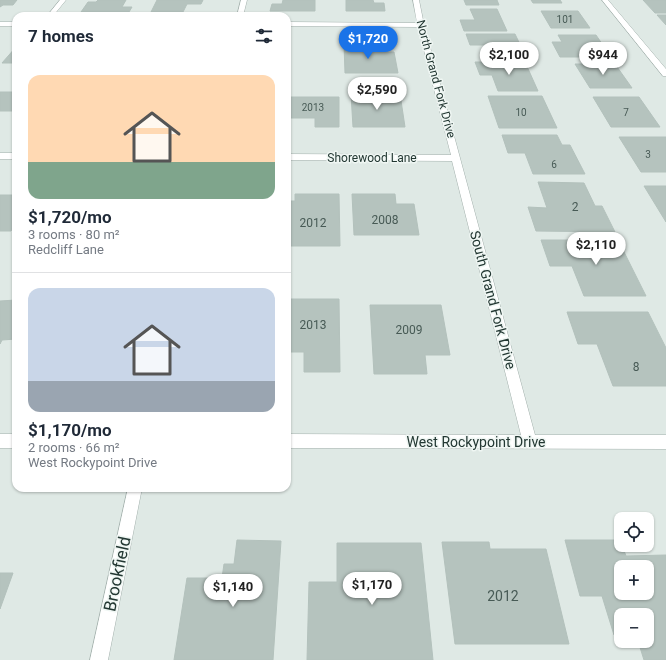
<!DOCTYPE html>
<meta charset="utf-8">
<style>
:root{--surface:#fff;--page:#f2f2f3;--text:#1f2937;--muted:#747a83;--line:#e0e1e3;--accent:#1a73e8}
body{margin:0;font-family:Roboto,sans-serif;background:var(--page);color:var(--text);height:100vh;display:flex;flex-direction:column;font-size:15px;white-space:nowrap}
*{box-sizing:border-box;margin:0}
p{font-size:13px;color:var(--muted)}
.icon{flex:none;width:22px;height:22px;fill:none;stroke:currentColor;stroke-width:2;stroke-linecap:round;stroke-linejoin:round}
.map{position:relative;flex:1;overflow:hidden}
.drawer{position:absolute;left:12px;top:12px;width:279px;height:480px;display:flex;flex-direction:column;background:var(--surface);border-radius:12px;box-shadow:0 1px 3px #0004}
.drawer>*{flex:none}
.buttons{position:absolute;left:614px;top:512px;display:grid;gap:8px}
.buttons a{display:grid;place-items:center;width:40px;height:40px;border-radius:8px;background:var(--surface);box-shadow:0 1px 3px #0004;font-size:20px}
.price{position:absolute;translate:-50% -34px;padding:0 9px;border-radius:14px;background:#fff;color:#222;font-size:13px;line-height:26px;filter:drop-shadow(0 1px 2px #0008)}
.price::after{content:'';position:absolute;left:50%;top:24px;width:12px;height:9px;margin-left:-6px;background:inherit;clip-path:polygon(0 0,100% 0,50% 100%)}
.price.on{background:var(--accent);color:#fff}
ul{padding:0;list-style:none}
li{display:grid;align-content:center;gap:8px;height:212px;padding:0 16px}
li+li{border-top:1px solid var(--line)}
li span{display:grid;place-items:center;height:124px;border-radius:12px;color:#555}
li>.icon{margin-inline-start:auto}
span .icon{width:72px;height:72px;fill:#fffc;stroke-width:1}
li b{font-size:17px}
h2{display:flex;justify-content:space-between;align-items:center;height:48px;padding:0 16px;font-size:17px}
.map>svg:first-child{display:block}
.building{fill:#b5c3be;stroke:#b3c1bc;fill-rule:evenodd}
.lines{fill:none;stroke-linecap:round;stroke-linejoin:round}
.minor-casing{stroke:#a3b0ac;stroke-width:1}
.minor{fill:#fff;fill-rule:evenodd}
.labels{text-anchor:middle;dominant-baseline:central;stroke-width:3;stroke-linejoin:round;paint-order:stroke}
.far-number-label{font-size:10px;fill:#475a55}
.far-street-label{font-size:12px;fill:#223732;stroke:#eff6f3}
.number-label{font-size:12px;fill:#475a55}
.street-label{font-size:14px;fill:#223732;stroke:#eff6f3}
.near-number-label{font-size:14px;fill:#475a55}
.near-street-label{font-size:17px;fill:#223732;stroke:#eff6f3}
</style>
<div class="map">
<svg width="666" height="660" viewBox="0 0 666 660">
<rect width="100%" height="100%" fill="#dfe9e5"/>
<path class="building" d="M 0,0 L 17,0 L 13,5 L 3,5 L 0,7 Z
M 98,0 L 126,0 L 122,7 L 132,7 L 129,12 L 81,12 L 88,2 L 96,2 Z
M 157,0 L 203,0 L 201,4 L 187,4 L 183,12 L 151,12 Z
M 283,0 L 315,0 L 315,11 L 270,11 L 272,4 L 282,4 Z
M 346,0 L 373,0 L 374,3 L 384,3 L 385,11 L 346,11 Z
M 464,0 L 497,0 L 499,5 L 466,5 Z
M 531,0 L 560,0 L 562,3 L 533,3 Z
M 643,0 L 666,0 L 666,13 L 655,13 Z
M 470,9 L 497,9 L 507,31 L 464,31 L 460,20 L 475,20 Z
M 541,11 L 578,11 L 590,28 L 551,28 Z
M 657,15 L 666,15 L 666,25 Z
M 466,34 L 515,34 L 526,57 L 494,57 L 489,45 L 470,45 Z
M 558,35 L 596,35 L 611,57 L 560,57 L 552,42 L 562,42 Z
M 344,44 L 368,44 L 369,52 L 394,52 L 398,73 L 345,73 Z
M 16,47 L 16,63 L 2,63 Z
M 475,62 L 525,62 L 538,91 L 498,91 L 492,75 L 480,75 Z
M 575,64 L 615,64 L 632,88 L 590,88 Z
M 0,92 L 16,92 L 16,111 L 0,111 Z
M 351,94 L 400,94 L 405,127 L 353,127 Z
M 488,96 L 542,96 L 557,128 L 499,128 Z
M 287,97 L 339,97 L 339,127 L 315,127 L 315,118 L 287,118 Z
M 593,97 L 639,97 L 660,127 L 611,127 Z
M 502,135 L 557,135 L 562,145 L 570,145 L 585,174 L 533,174 L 525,153 L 508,153 Z
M 619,137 L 666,137 L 666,172 L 641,172 Z
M 538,182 L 584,183 L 595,206 L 602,206 L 615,232 L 536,231 L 528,207 L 547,208 Z
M 644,186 L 666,186 L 666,222 Z
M 295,194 L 339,194 L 340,246 L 287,246 L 287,201 L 295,201 Z
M 352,194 L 395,194 L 396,204 L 414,204 L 419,235 L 354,235 Z
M 0,195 L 16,195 L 16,222 L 11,231 L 0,231 Z
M 541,240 L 618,240 L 646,296 L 584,296 L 572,266 L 550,266 Z
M 287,299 L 339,299 L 340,372 L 304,372 L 304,352 L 287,352 Z
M 16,300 L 16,339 L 2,340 L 0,344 L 0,301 Z
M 370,305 L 441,305 L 450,355 L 425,355 L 427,374 L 374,374 Z
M 567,312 L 648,312 L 666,348 L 666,386 L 613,386 L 597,344 L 578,344 Z
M 237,540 L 281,541 L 273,660 L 174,660 L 187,578 L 222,578 L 224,564 L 234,564 Z
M 565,540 L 620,540 L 626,556 L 666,555 L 666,660 L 644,660 L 638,641 L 647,641 L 647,615 L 621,615 L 621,635 L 614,635 L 602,596 L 580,596 ZM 621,567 L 647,567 L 647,593 L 621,593 Z
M 442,542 L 489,542 L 490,549 L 546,549 L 569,644 L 455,644 Z
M 337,543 L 421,543 L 433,660 L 307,660 L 309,582 L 337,582 Z
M 0,573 L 13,573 L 0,609 Z"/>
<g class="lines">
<defs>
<path id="minor" d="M 60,0 L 66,0 L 53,16 L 47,16 Z
M 241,0 L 247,0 L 243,16 L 237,16 Z
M 413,0 L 419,0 L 424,25 L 535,435 L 666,435 L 666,449 L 287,448 L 287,434 L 521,435 L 452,161 L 287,160 L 287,154 L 451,155 L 418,27 L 287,26 L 287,22 L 417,23 Z
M 602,0 L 608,0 L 666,69 L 666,76 L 663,76 Z
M 0,22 L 16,22 L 16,26 L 0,26 Z
M 0,153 L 16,153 L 16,159 L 0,159 Z
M 0,434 L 16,434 L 16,448 L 0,448 Z
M 128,488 L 142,488 L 108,660 L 90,660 Z"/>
</defs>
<use href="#minor" class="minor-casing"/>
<use href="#minor" class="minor"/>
</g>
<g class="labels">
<g class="far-number-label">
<text x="565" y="19">101</text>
<text x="313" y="107">2013</text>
<text x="521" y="112">10</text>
<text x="626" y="112">7</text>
<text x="648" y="154">3</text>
<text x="554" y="164">6</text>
</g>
<g class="far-street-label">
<text transform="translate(436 79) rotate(75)">North Grand Fork Drive</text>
<text x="372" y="158">Shorewood Lane</text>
</g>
<g class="number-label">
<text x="575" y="207">2</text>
<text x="385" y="220">2008</text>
<text x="313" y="223">2012</text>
<text x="313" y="325">2013</text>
<text x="409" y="330">2009</text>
<text x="636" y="367">8</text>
</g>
<g class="street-label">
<text transform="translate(493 300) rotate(75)">South Grand Fork Drive</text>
<text x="476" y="442">West Rockypoint Drive</text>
</g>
<g class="near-number-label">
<text x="503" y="596">2012</text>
</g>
<g class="near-street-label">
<text transform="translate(117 574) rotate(-78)">Brookfield</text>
</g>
</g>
</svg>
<div class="buttons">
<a><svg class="icon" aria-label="locate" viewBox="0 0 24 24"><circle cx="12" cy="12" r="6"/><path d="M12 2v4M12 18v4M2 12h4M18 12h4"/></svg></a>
<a>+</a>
<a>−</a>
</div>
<b class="price on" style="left:368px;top:60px">$1,720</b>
<b class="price" style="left:509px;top:76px">$2,100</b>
<b class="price" style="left:603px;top:76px">$944</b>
<b class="price" style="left:377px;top:111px">$2,590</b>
<b class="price" style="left:596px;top:266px">$2,110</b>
<b class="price" style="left:372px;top:606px">$1,170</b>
<b class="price" style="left:233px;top:608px">$1,140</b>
<section class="drawer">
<h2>7 homes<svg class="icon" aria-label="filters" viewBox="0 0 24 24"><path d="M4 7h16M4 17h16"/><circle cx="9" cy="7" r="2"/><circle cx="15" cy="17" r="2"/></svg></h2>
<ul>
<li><span style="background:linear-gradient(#ffd9b3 70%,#7fa58c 0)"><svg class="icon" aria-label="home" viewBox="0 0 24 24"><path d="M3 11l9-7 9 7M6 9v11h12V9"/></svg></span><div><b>$1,720/mo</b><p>3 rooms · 80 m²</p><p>Redcliff Lane</p></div></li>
<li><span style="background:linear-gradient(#c9d6e8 75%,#9aa5b1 0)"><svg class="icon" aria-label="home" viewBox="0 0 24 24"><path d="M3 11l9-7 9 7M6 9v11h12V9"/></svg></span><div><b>$1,170/mo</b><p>2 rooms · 66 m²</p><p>West Rockypoint Drive</p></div></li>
</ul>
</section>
</div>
